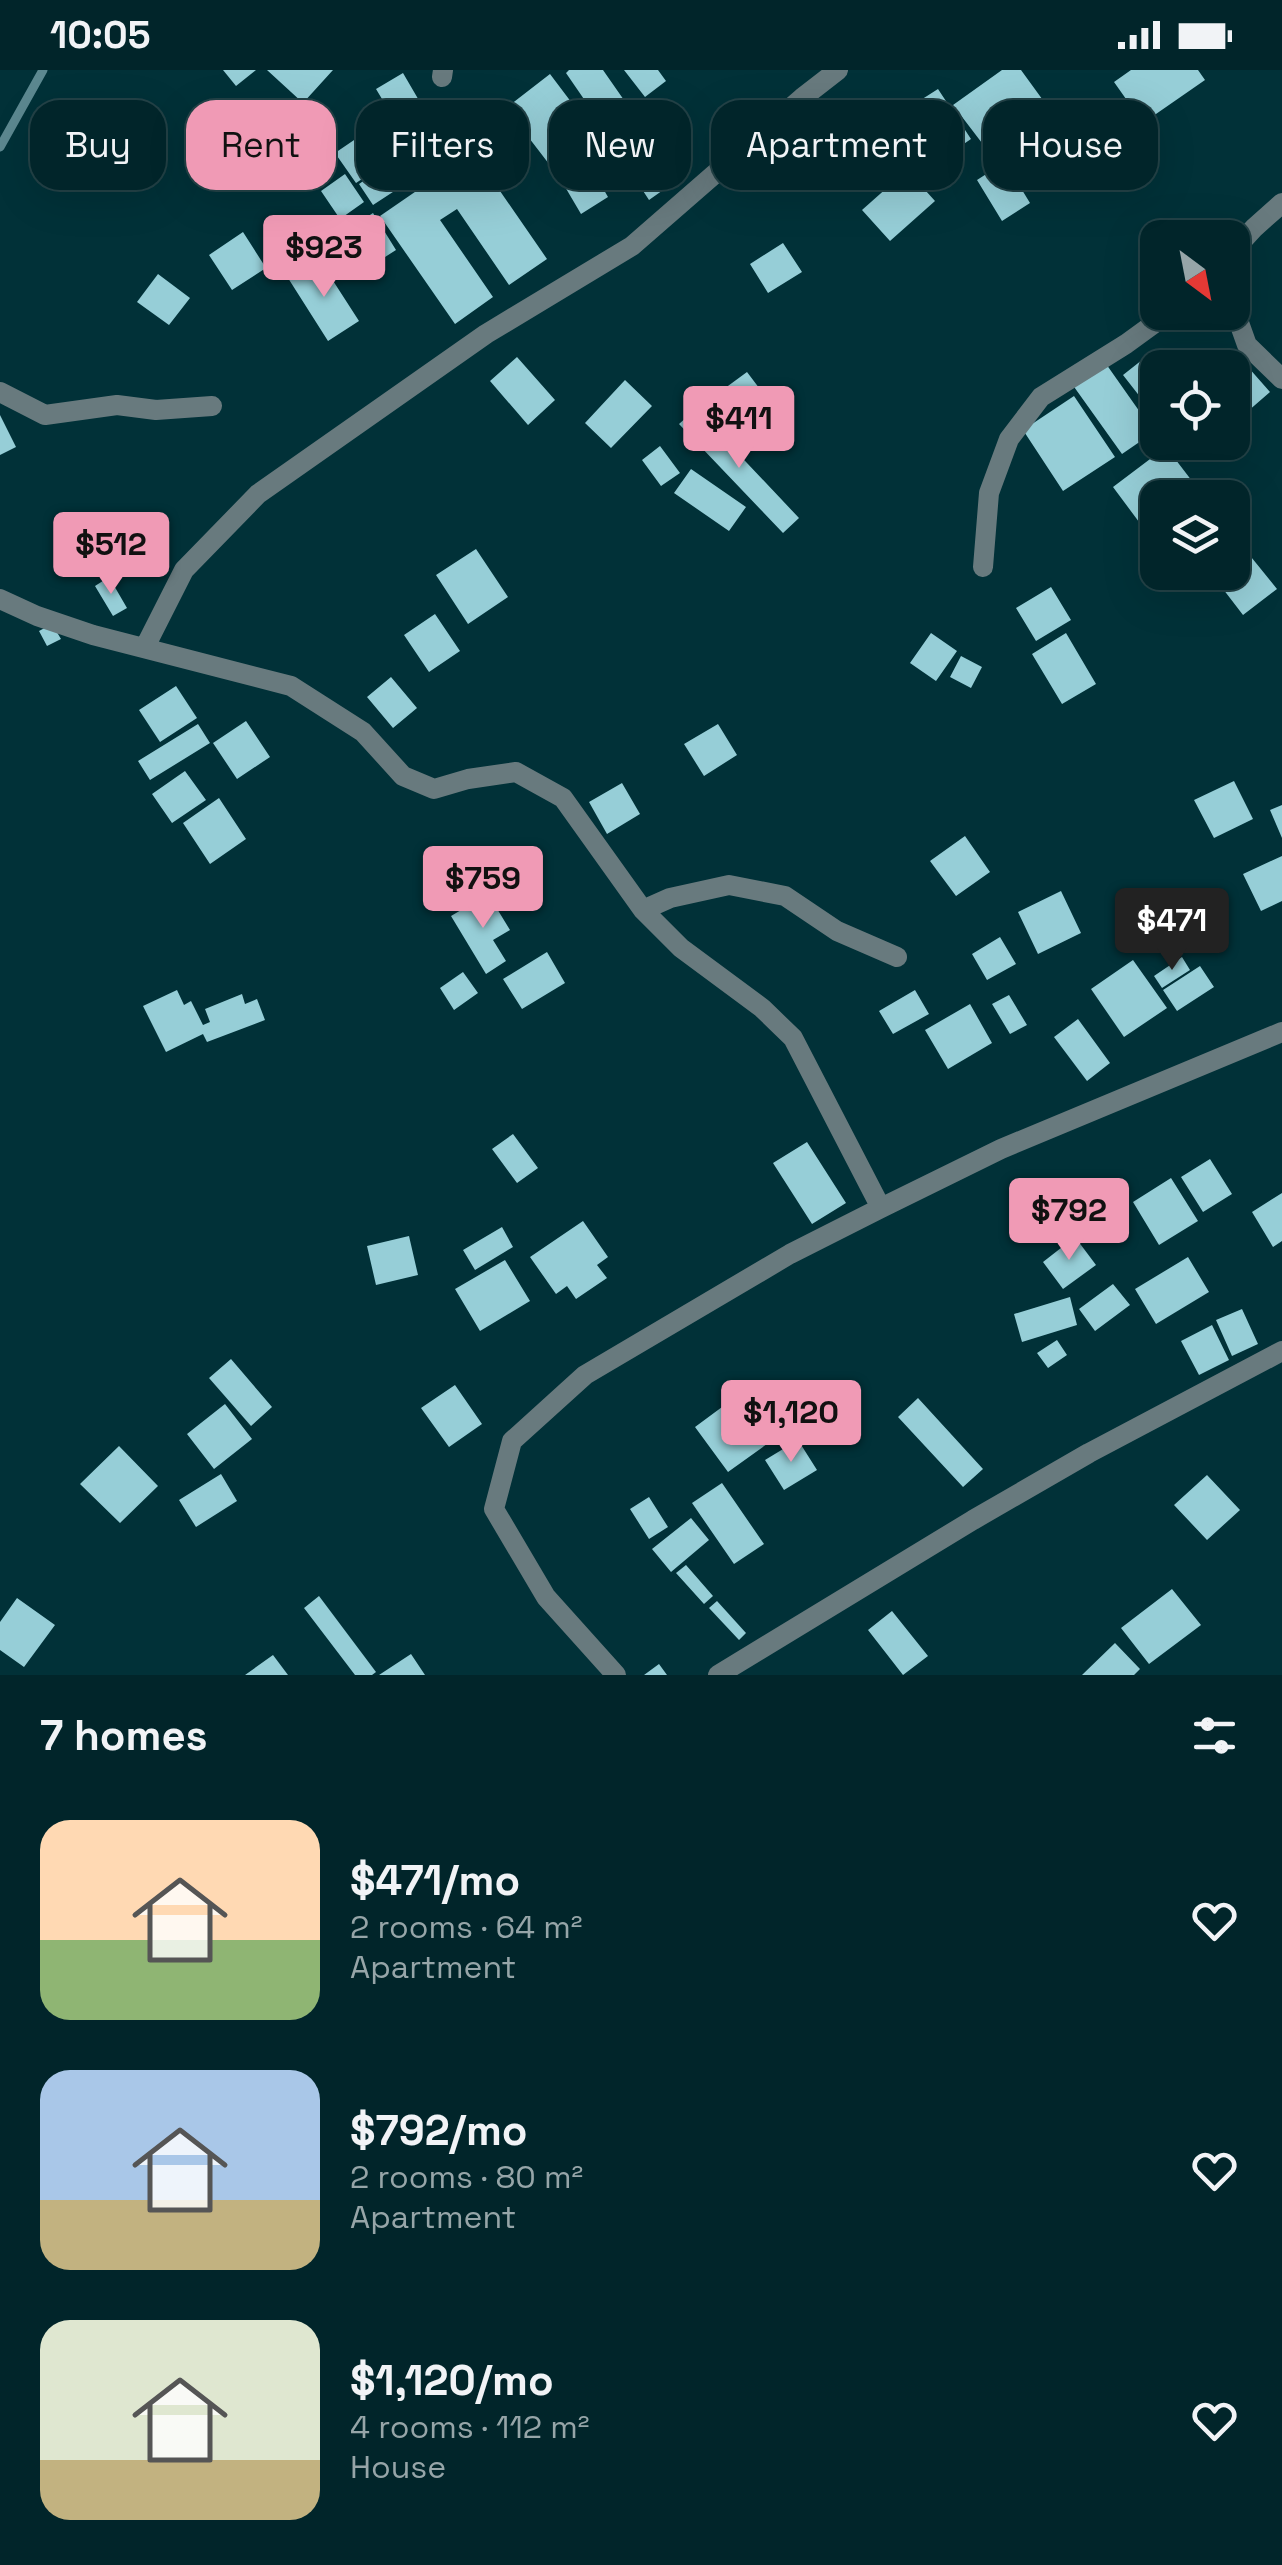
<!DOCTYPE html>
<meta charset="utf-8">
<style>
:root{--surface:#01252a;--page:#0b2d32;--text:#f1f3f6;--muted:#96a5a8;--line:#234247;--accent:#f09ab5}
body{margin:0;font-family:"Space Grotesk",sans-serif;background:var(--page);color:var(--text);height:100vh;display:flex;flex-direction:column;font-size:38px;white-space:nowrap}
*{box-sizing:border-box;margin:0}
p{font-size:32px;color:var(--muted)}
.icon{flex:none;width:55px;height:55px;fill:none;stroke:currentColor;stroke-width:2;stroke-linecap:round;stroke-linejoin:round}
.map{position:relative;height:1605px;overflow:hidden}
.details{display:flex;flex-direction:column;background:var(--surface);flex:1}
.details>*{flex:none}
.banner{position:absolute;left:30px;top:30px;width:1222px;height:90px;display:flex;gap:20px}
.needle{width:65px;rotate:148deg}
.buttons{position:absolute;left:1140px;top:150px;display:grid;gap:20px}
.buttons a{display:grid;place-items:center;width:110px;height:110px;border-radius:20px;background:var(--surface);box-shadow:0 10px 40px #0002,0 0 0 2px var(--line);font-size:50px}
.price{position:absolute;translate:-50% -85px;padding:0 22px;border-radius:10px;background:var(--accent);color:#111;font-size:32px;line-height:65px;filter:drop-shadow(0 2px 5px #0008)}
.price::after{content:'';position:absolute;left:50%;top:60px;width:30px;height:22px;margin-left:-15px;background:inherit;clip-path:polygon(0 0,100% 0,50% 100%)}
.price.selected{background:#222;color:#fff}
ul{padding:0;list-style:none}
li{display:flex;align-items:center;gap:30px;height:250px;padding:0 40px}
li span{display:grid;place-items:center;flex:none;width:280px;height:200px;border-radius:30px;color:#555}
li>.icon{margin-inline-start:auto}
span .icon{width:120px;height:120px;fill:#fffc;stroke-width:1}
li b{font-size:42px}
h2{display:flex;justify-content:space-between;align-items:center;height:120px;padding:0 40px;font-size:42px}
.tag{padding:0 35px;border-radius:30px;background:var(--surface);box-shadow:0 10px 40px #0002,0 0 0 2px var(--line);font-size:35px;line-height:90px}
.tag.selected{background:var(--accent);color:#111}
.status{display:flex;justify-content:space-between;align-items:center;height:70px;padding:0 50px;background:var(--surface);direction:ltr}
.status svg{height:28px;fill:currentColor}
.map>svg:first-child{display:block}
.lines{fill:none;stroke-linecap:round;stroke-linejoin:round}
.stream{stroke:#5c8890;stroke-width:9}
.building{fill:#96ced7}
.minor{stroke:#687a7e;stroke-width:20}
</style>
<div class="status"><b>10:05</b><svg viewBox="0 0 49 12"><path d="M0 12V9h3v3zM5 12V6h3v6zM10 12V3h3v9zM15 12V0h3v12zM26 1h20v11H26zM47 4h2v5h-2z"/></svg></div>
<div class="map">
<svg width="1282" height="1605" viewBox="0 0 1282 1605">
<rect width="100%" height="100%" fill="#013138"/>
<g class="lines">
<path class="stream" d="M 0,77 L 43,0"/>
</g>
<path class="building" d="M 223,0 L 256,0 L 236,16 Z
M 267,0 L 333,0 L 303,33 Z
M 569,0 L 603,0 L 626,33 L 599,51 L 566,3 Z
M 624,0 L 658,0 L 666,11 L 645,27 Z
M 1002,0 L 1021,0 L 1045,33 L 985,77 L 953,35 Z
M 1131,0 L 1198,0 L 1205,10 L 1143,53 L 1114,12 Z
M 403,3 L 424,39 L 397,54 L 376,19 Z
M 550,4 L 593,61 L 549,94 L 506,38 Z
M 938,19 L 971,69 L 949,84 L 916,33 Z
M 833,48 L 862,89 L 830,111 L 801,70 Z
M 647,55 L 683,106 L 649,130 L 634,107 L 645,99 L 625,70 Z
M 357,68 L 377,99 L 356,113 L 335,83 Z
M 408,68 L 429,98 L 404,115 L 383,85 Z
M 473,82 L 547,189 L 509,215 L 457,139 L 440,150 L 493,227 L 455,254 L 380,146 Z
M 1005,92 L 1030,133 L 1002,151 L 977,110 Z
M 589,94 L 608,127 L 581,144 L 561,110 Z
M 381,99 L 396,120 L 373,135 L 359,114 Z
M 907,100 L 935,131 L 890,171 L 862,140 Z
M 345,104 L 364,132 L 340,149 L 321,121 Z
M 373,143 L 396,180 L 349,210 L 326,173 Z
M 243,162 L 266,198 L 232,220 L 209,185 Z
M 783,173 L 802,202 L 768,223 L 750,194 Z
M 319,189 L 359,251 L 328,271 L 288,208 Z
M 158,204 L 190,228 L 169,255 L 137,232 Z
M 1233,280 L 1270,322 L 1232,355 L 1232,298 L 1212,298 Z
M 517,287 L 555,330 L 528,355 L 490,311 Z
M 1142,290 L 1158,309 L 1158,343 L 1155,346 L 1123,305 Z
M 1104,291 L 1154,362 L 1122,384 L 1072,314 Z
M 747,302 L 769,331 L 739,353 L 717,324 Z
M 625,310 L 652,336 L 611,378 L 585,353 Z
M 1074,326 L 1115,387 L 1063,421 L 1023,360 Z
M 696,339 L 799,448 L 783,463 L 679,354 Z
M 0,345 L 16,377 L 0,385 Z
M 660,376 L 680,403 L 661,416 L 642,390 Z
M 1166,377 L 1205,428 L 1158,428 L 1158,443 L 1142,456 L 1113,417 Z
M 691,399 L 746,437 L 729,461 L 674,423 Z
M 1243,477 L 1277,519 L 1243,545 L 1210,502 L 1232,502 L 1232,486 Z
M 476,479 L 508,527 L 468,554 L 436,505 Z
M 109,507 L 127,538 L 113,546 L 95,516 Z
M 1051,517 L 1071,550 L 1036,571 L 1016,538 Z
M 435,544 L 460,581 L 429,602 L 404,565 Z
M 52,554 L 61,569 L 47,576 L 39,561 Z
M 931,563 L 957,581 L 936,611 L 910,593 Z
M 1066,563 L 1096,614 L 1062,634 L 1032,584 Z
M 961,586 L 982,597 L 971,618 L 950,607 Z
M 391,607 L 417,638 L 393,658 L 367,627 Z
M 176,616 L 197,648 L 160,672 L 139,640 Z
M 246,651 L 270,687 L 237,709 L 213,673 Z
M 198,654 L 210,673 L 150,710 L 138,691 Z
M 718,654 L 737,685 L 704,706 L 684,674 Z
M 185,701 L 206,730 L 172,753 L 152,724 Z
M 1234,711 L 1253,749 L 1214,768 L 1194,730 Z
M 622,713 L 640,744 L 607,764 L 589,732 Z
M 219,728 L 246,769 L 210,794 L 183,753 Z
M 1282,735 L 1282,768 L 1270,740 Z
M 965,766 L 990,802 L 956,826 L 930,791 Z
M 1282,786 L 1282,831 L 1261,841 L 1243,804 Z
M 1061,821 L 1081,863 L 1038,884 L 1018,842 Z
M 488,824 L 510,860 L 493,870 L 506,891 L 486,904 L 451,846 Z
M 1000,867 L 1016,894 L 987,910 L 972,884 Z
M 547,882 L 565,913 L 522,939 L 503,909 Z
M 1182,887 L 1190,900 L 1162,918 L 1154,906 Z
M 1133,890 L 1167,938 L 1124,967 L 1091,919 Z
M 1200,896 L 1214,917 L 1177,941 L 1163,920 Z
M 463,902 L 478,923 L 454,940 L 440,918 Z
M 177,920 L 184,935 L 191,931 L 203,955 L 210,952 L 205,939 L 242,924 L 245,934 L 257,929 L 265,950 L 207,972 L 203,964 L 166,982 L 143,936 Z
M 915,920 L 929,944 L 893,964 L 879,941 Z
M 1009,925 L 1027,955 L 1010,964 L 992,934 Z
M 970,934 L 992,973 L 948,999 L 925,960 Z
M 1078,949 L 1110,993 L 1087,1011 L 1054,967 Z
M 513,1064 L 538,1098 L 517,1113 L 492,1079 Z
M 807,1072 L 846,1133 L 812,1154 L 773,1093 Z
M 1210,1089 L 1232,1124 L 1203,1142 L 1181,1107 Z
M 1171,1108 L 1198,1151 L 1159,1175 L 1133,1132 Z
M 1282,1123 L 1282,1171 L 1273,1177 L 1252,1142 Z
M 583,1151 L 608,1187 L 597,1195 L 607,1208 L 576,1229 L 567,1216 L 556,1224 L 530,1187 Z
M 502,1157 L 513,1177 L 475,1200 L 463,1180 Z
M 409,1166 L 418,1205 L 376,1215 L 367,1176 Z
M 1075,1167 L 1096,1195 L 1063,1219 L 1043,1192 Z
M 1188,1187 L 1209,1222 L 1156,1254 L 1135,1219 Z
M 505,1190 L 530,1231 L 480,1261 L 455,1219 Z
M 1113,1214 L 1130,1235 L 1095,1261 L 1079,1239 Z
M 1070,1227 L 1077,1255 L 1022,1272 L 1014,1244 Z
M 1242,1239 L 1258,1274 L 1232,1286 L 1216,1250 Z
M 1212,1255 L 1229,1290 L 1199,1305 L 1181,1271 Z
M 1057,1270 L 1067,1285 L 1048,1298 L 1037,1283 Z
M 231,1289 L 272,1337 L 251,1356 L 209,1308 Z
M 455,1315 L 482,1354 L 449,1377 L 421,1338 Z
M 741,1323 L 774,1369 L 728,1402 L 695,1357 Z
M 918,1328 L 983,1399 L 963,1417 L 898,1347 Z
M 225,1334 L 252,1369 L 214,1399 L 187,1364 Z
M 798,1370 L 817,1400 L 784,1420 L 765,1390 Z
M 119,1376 L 158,1416 L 120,1453 L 80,1414 Z
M 221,1404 L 237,1431 L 196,1457 L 179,1430 Z
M 1207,1405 L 1240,1440 L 1207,1470 L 1174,1435 Z
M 722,1413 L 764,1474 L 734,1494 L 692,1433 Z
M 649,1427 L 668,1457 L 649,1469 L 630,1439 Z
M 691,1448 L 709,1470 L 671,1502 L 652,1479 Z
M 686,1495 L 713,1526 L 704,1534 L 676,1503 Z
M 1172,1519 L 1201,1555 L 1149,1594 L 1121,1558 Z
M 319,1526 L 376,1602 L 372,1605 L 355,1605 L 304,1538 Z
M 17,1528 L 55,1555 L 24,1597 L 0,1580 L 0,1552 Z
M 717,1531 L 746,1563 L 739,1570 L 709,1538 Z
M 892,1541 L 928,1586 L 903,1605 L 868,1560 Z
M 1115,1573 L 1140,1599 L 1134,1605 L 1082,1605 Z
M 411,1584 L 425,1605 L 379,1605 Z
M 273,1585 L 288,1605 L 245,1605 Z
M 659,1594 L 667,1605 L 644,1605 Z"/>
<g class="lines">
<path class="minor" d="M 442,7 L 443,0
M 1232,182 L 1254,158 L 1282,133
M 1232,233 L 1247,275 L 1282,309
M 0,322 L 45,345 L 117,335 L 156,340 L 212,336
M 983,497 L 989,423 L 1009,369 L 1041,327 L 1126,274 L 1170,242
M 0,529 L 37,546 L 93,565 L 291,616 L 363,662 L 403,706 L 434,719 L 468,709 L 516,702 L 563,728 L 643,840 L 681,878 L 762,938 L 793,968 L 881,1138
M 145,577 L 184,500 L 258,424 L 486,264 L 632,176 L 802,28 L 838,0
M 643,840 L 670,828 L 729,815 L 785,826 L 837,861 L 897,887
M 616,1605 L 546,1527 L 494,1439 L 512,1371 L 585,1305 L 790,1184 L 881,1138 L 1001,1079 L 1282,962
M 718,1605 L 973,1450 L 1089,1383 L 1282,1281"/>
</g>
</svg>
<div class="buttons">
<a><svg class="needle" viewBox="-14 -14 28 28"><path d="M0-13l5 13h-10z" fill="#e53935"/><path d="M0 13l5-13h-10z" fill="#96a5a8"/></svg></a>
<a><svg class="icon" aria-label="locate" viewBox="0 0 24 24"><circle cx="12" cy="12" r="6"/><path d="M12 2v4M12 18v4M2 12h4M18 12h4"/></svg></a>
<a><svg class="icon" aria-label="layers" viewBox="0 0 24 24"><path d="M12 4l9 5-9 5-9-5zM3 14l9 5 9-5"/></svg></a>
</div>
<b class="price" style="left:324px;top:230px">$923</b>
<b class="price" style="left:739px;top:401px">$411</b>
<b class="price" style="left:111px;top:527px">$512</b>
<b class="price" style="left:483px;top:861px">$759</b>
<b class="price selected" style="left:1172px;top:903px">$471</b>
<b class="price" style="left:1069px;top:1193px">$792</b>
<b class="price" style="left:791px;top:1395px">$1,120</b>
<div class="banner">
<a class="tag">Buy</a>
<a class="tag selected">Rent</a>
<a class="tag">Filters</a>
<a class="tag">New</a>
<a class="tag">Apartment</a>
<a class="tag">House</a>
</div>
</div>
<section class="details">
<h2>7 homes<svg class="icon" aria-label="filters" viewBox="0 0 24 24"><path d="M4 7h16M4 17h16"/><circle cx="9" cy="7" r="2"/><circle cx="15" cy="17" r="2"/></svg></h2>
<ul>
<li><span style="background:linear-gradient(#ffd9b3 60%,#8fb573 0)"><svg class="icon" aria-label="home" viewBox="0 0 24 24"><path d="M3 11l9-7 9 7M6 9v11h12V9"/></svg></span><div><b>$471/mo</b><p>2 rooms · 64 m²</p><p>Apartment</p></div><svg class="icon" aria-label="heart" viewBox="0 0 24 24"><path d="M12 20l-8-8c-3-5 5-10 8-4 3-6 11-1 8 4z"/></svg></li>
<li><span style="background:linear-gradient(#a9c7e8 65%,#c2b280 0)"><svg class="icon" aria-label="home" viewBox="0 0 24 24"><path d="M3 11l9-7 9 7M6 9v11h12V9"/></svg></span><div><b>$792/mo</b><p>2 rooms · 80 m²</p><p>Apartment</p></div><svg class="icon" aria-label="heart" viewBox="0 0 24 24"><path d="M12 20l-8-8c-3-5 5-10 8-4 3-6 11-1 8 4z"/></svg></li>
<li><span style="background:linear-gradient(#dfe7d0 70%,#c2b280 0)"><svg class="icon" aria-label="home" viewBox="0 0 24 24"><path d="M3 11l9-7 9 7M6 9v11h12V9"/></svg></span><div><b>$1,120/mo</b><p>4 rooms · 112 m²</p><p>House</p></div><svg class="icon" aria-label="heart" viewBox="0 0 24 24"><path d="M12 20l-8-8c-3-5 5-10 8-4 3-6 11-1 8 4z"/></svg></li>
</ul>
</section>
